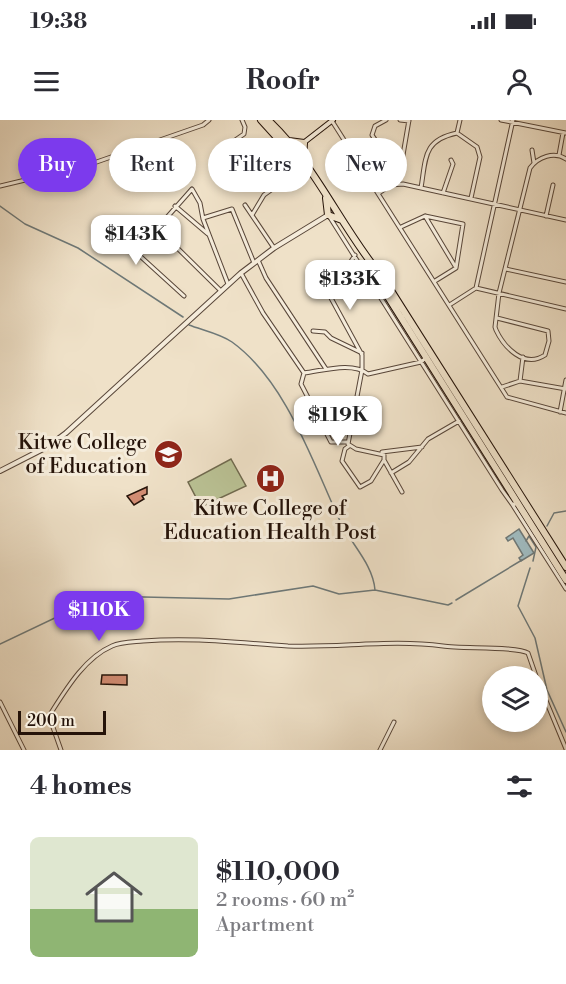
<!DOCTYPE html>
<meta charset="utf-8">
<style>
:root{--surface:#fff;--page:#f2f2f3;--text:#2b2b33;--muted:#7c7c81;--line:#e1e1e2;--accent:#7c3aed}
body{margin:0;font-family:"Libre Bodoni",serif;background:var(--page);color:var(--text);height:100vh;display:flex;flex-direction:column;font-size:22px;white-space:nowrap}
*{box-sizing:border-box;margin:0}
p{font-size:20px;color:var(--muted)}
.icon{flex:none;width:33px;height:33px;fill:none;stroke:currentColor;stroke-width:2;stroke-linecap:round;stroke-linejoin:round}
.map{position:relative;height:630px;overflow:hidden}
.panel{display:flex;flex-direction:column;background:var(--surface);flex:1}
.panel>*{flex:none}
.top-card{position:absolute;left:18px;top:18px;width:531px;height:54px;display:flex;gap:12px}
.buttons{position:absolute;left:482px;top:546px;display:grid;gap:12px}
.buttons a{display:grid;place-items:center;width:66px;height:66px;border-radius:50%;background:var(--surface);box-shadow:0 3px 9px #0003;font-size:30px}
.scale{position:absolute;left:18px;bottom:15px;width:88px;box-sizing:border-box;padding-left:6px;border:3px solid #251309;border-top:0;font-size:16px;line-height:21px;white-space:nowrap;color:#251309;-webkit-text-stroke:4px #f5ecdb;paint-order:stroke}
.price{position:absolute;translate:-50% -51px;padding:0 14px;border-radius:12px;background:#fff;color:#222;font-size:20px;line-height:39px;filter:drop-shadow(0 2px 3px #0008)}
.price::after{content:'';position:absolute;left:50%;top:36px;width:18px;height:14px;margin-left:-9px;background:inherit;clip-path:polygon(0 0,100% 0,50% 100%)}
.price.active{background:var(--accent);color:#fff}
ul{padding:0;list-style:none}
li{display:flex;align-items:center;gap:18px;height:150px;padding:0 30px}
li+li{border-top:2px solid var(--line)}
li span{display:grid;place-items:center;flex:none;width:168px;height:120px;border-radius:9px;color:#555}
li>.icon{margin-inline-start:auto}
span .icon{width:72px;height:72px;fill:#fffc;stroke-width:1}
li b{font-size:26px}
h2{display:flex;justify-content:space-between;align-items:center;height:72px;padding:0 30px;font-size:26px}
.pill{padding:0 21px;border-radius:27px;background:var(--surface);box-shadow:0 3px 9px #0003;font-size:21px;line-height:54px}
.pill.active{background:var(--accent);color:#fff}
.status{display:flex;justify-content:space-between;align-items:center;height:42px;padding:0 30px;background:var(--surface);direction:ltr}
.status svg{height:16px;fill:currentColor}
header{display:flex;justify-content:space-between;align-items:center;height:78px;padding:0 30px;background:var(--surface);font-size:27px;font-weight:700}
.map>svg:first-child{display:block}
.green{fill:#bac295;stroke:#706a4f;stroke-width:1.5}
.water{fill:#9fbbc0;stroke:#6e7877;stroke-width:1.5}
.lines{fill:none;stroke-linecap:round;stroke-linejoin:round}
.stream{stroke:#6e7877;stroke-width:1.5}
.building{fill:#d38d74;stroke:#251309;stroke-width:1.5}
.minor-casing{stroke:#584639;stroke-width:5}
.tertiary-casing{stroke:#584639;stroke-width:6}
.secondary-casing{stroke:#251309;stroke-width:6}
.trunk-casing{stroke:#251309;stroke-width:8}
.minor{stroke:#f5ecdb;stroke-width:3}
.tertiary{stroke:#f5ecdb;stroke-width:4}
.secondary{stroke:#f5ecdb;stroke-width:4}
.trunk{stroke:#efe1c8;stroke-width:6}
.labels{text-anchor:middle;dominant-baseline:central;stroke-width:6;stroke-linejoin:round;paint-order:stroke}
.poi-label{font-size:21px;fill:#251309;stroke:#f5ecdb;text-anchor:end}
</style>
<div class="status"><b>19:38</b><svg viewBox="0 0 49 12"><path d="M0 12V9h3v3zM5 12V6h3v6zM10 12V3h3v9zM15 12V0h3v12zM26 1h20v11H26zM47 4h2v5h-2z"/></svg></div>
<header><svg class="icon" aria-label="menu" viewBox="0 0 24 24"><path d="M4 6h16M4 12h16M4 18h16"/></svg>Roofr<svg class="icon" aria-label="person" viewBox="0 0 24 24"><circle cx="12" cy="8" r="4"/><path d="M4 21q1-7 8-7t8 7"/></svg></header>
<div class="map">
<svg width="566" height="630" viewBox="0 0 566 630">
<rect width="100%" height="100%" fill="#efe1c8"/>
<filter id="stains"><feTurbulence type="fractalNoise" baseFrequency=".00333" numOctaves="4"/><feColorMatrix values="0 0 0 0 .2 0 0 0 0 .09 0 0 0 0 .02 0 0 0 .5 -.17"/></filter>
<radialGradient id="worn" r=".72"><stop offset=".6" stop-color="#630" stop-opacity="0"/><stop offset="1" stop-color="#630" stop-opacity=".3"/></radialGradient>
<path class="green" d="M 231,339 L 246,366 L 201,387 L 188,362 Z"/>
<path class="water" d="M 519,409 L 534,433 L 521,441 L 519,438 L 523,435 L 513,418 L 508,421 L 506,418 Z"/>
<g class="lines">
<path class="stream" d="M 0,86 L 25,104 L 78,128 L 183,197
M 189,205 C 202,210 221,214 232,222 C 286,261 313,343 340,401 C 351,424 373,444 375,470
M 547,406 L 554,393 L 566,391
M 526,421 L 529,416 L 536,427 L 533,441
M 530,448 L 518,486 L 535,518 L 547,570 L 566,612
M 456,480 L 522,440
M 0,524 L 101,476 L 229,479 L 313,466 L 339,474 L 375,470 L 448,485 L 452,483"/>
</g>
<path class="building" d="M 147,367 L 147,374 L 142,376 L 144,379 L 134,385 L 127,376 Z
M 102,555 L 127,555 L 127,565 L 101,564 Z"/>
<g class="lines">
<defs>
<path id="minor" d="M 386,0 L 375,6 L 372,15 L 382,30 L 402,33
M 400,0 L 409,1
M 501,0 L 566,13
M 332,1 L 507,277 L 566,293
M 457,13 L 460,0
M 532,30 L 534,43
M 215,34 L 244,14 L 245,7 L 242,0
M 559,35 L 563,13
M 398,64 L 409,0
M 0,66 L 88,45 L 203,5 L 209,0
M 421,68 C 426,38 423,20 457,13 L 477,27 L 480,37 L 471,78
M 379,73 L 391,65 L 403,64 L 566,100
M 443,73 L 453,44 L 451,40
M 245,85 L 274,128
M 175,86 L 208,114
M 252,95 L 264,75 L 292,55 L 302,54 L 309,50
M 329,96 L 502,370 L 512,384 L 518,384
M 425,96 L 455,146
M 546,96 L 553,65
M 203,98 L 232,89 L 254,143
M 401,107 L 425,96 L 463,104 L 456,148 L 435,161
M 157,108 L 221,171
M 355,135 L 343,154 L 325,167 L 362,235 L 362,250 L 348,324 L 356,329 L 384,335 L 384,340 L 402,372
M 258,140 L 266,158 L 326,249
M 506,149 L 566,162
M 241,153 L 263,193 L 304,253 C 322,251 352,241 368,254 L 421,242 L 427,237
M 476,168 L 566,189
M 184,176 L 140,136 L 138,130 L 192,69 L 200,83 L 203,99 L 228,164
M 451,184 L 476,168 L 513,0
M 497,198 L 548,211 L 549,221 L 545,235 C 524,249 504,227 496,210 L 495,207 L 499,173 L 530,48 C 538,37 554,31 566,39
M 313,211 L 325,212 L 331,218 L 362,233
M 304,253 L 301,264 L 331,322 L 348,322
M 520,261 L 523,237
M 502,267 L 520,261 L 566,269
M 560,292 L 566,260
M 349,326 L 345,329 L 342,341 L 360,367 L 371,361 L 384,340
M 382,332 L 422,327
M 391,353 L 409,342 L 428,319 L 459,301
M 512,384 L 566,469
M 537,559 L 566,629
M 0,582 L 24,630
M 61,630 L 49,596 C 65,571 84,538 112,526 C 121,522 134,522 143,521 C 194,517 239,523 288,526 C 340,528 391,519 443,526 C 461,529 517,526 528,533 L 536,556
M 380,630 L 394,602"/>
<path id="tertiary" d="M 0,351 L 47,327 L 66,313 L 241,153 L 274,128 L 328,95"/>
<path id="secondary" d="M 293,31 L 333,0"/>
<path id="trunk" d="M 261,0 L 291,33 L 299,37
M 268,0 C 316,45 341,108 383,158 L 566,447
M 289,21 L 304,23 L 303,40
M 326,78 L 328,95 L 342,100
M 371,147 L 378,161 L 566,460"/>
</defs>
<use href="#minor" class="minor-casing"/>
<use href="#tertiary" class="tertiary-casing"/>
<use href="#secondary" class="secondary-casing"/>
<use href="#trunk" class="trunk-casing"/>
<use href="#minor" class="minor"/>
<use href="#tertiary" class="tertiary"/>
<use href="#secondary" class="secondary"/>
<use href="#trunk" class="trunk"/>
</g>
<defs>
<symbol id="university-disc" viewBox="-11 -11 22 22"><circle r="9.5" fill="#8f2418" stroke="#f5ecdb"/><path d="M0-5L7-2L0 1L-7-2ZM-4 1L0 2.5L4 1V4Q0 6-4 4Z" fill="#fff"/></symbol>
<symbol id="hospital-disc" viewBox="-11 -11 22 22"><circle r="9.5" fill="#8f2418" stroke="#f5ecdb"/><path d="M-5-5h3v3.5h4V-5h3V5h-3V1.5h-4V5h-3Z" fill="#fff"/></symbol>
</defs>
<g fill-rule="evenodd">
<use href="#university-disc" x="152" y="318" width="33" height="33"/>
<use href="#hospital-disc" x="254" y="342" width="33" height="33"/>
</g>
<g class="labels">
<g class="poi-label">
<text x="147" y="323">Kitwe College<tspan x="147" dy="24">of Education</tspan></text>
<text x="270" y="389" text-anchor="middle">Kitwe College of<tspan x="270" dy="24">Education Health Post</tspan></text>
</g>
</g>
<rect width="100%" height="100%" filter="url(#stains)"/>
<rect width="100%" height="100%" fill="url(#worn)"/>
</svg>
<div class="buttons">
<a><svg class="icon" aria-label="layers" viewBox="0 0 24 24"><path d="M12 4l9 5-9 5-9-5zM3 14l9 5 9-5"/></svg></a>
</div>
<div class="scale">200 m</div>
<b class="price" style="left:136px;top:146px">$143K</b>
<b class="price" style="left:350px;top:191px">$133K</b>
<b class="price" style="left:338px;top:327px">$119K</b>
<b class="price active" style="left:99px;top:522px">$110K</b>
<div class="top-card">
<a class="pill active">Buy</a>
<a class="pill">Rent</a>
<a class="pill">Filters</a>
<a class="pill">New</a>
</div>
</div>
<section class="panel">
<h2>4 homes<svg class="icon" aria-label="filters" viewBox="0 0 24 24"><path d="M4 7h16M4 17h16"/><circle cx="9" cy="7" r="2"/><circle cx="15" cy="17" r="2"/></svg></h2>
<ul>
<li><span style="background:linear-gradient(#dfe7d0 60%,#8fb573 0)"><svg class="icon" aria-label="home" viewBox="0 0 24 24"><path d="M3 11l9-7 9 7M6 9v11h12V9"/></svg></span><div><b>$110,000</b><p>2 rooms · 60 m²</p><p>Apartment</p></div></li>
</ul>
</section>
